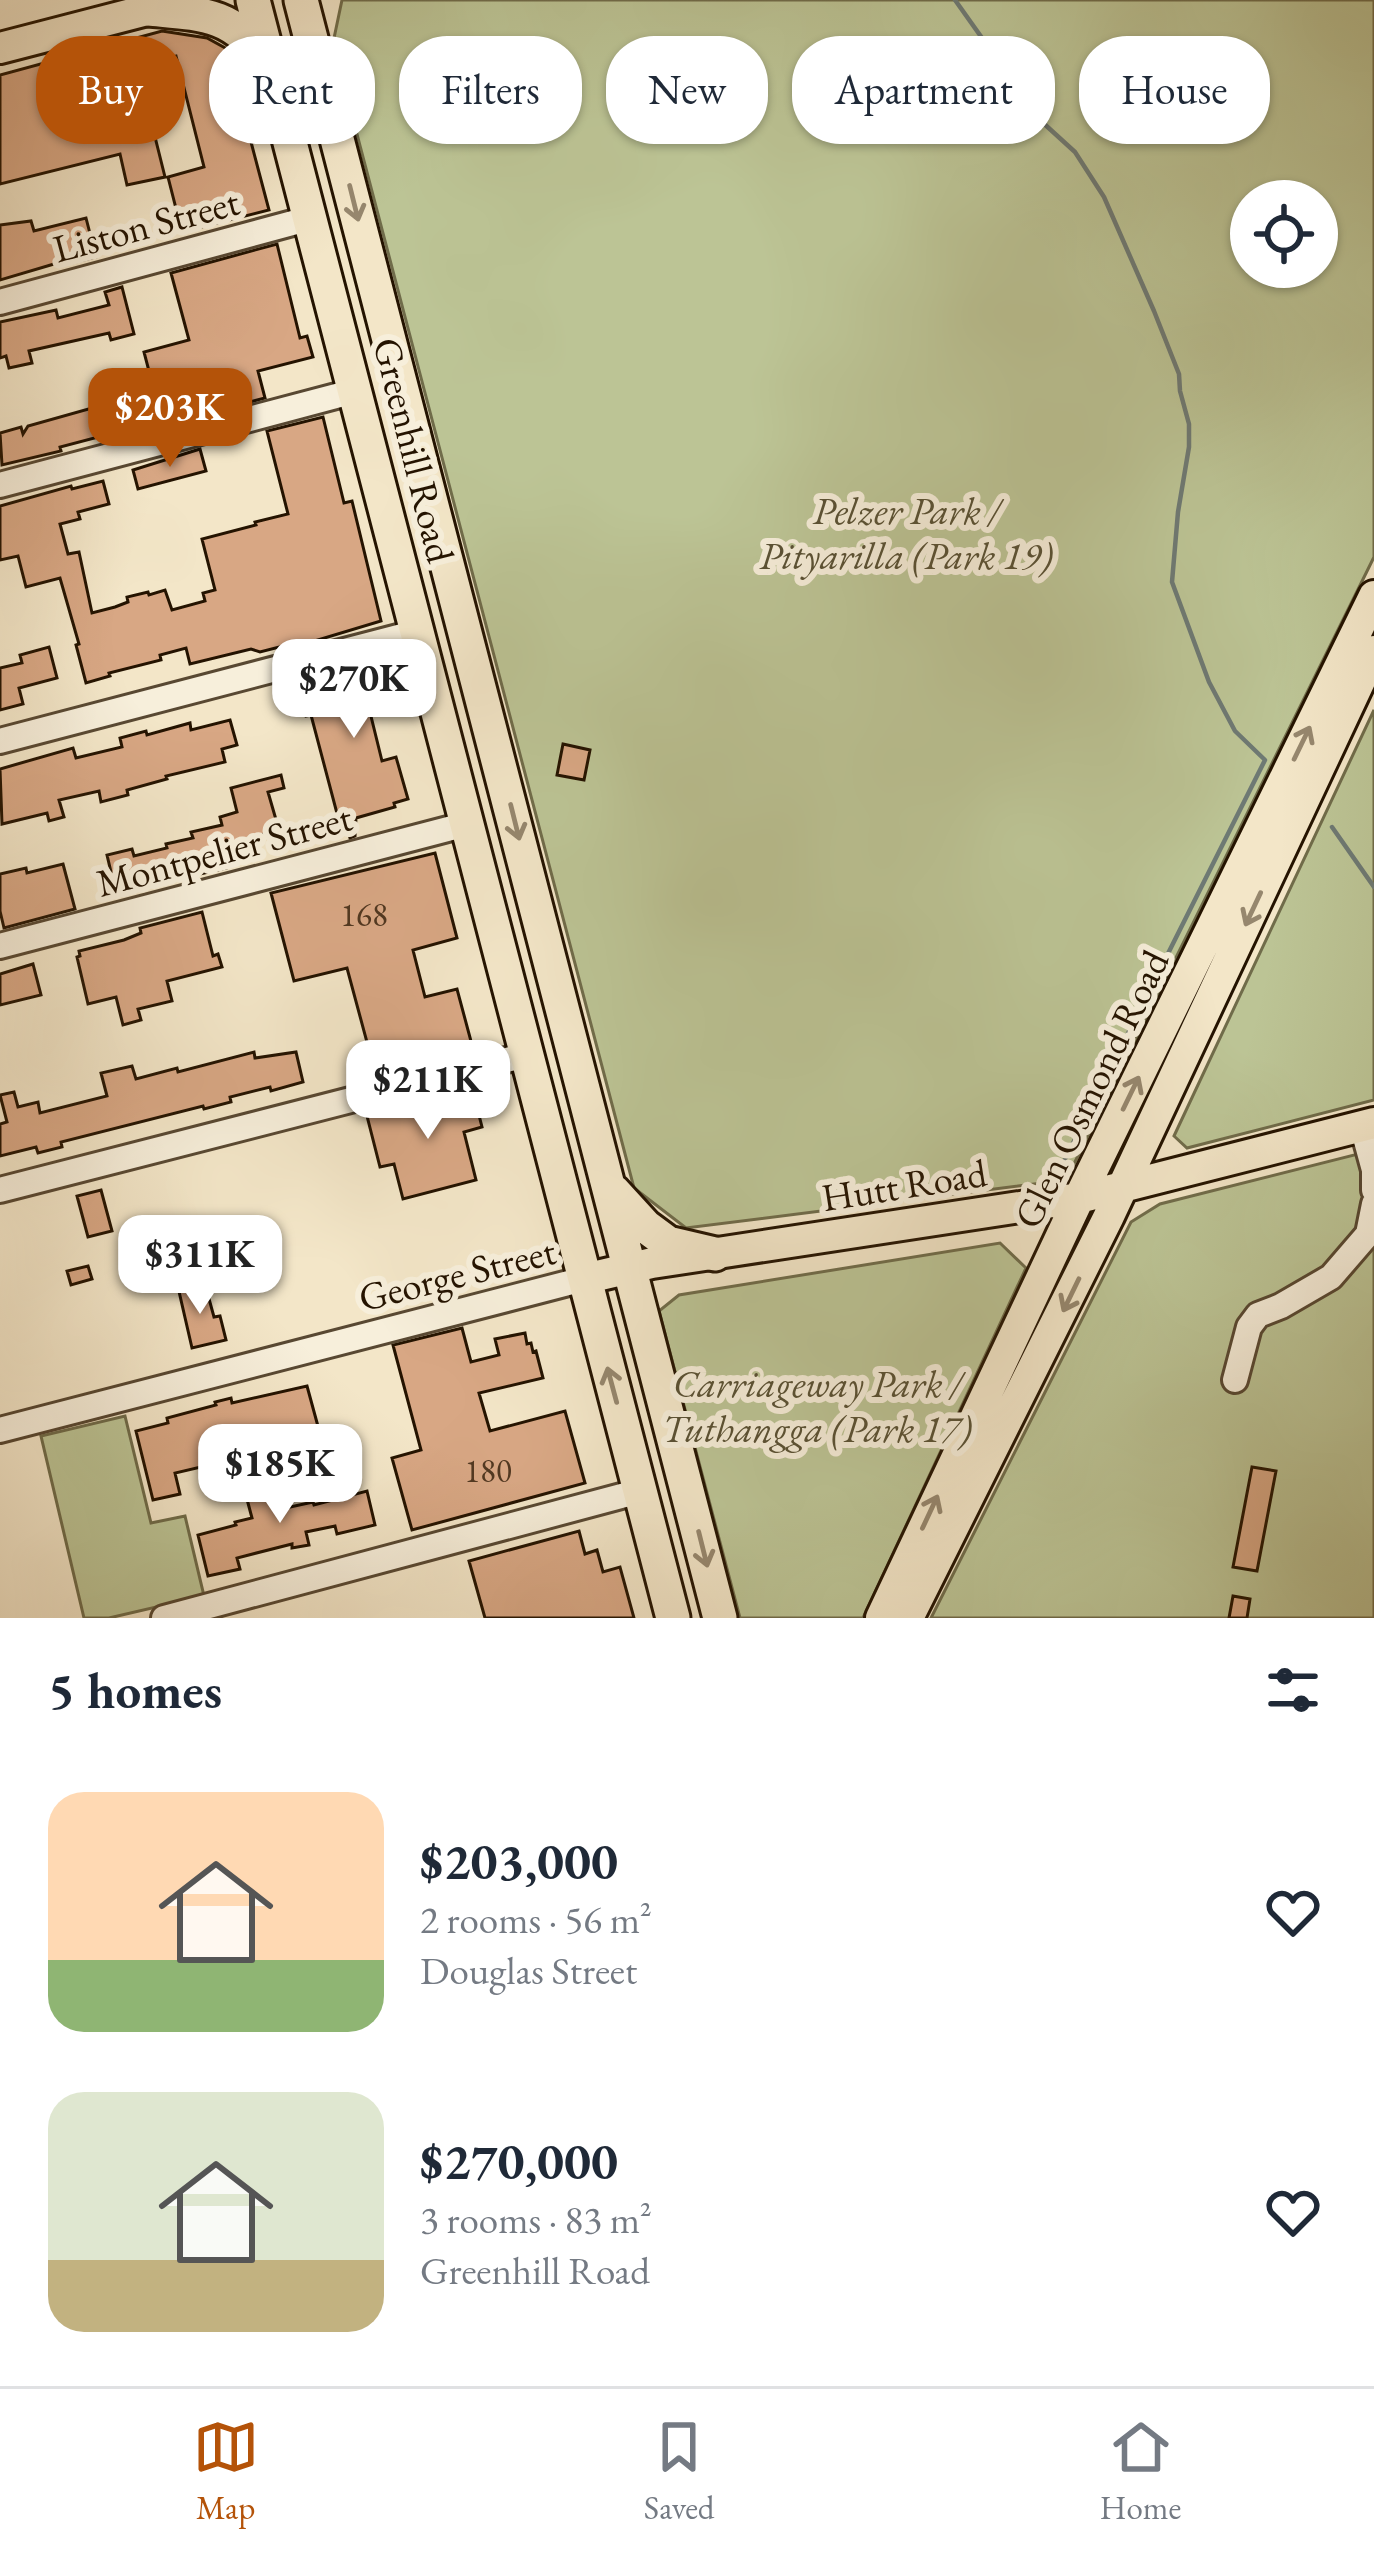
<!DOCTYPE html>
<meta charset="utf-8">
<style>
:root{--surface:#fff;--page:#f2f2f3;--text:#1f2937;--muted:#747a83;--line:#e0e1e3;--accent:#b45309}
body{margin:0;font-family:"EB Garamond",serif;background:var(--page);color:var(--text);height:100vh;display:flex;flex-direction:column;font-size:45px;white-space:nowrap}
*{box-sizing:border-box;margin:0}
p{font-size:39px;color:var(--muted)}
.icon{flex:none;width:66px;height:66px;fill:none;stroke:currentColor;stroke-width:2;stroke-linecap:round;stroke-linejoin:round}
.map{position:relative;height:1618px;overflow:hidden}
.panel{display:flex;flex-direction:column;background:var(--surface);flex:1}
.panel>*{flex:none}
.guide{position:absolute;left:36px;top:36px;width:1302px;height:108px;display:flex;gap:24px}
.tools{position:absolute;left:1230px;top:180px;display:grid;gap:24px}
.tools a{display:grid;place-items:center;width:108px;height:108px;border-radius:50%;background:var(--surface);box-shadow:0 3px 9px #0004;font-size:60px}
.price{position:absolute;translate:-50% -102px;padding:0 27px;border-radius:24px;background:#fff;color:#222;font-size:39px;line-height:78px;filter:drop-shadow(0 3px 6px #0008)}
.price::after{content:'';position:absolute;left:50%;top:72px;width:36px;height:27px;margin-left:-18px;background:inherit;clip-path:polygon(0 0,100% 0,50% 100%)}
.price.active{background:var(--accent);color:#fff}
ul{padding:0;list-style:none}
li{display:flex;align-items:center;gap:36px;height:300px;padding:0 48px}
li span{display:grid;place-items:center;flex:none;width:336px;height:240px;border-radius:36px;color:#555}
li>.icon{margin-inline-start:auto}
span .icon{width:144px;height:144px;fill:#fffc;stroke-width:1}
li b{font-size:51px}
h2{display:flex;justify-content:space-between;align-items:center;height:144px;padding:0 48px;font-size:51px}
.pill{padding:0 42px;border-radius:48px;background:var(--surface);box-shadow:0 3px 9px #0004;font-size:42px;line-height:108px}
.pill.active{background:var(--accent);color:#fff}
.tabs{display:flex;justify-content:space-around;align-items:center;height:168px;border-top:3px solid var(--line);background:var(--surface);font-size:33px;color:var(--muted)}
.tabs a{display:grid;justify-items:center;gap:6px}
.tabs .active{color:var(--accent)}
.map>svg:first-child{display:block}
.green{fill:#bcc495;stroke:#706c4a;stroke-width:3;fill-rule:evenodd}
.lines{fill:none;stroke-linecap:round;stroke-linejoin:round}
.stream{stroke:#6e7973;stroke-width:4.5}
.building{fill:#d8a784;stroke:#241300;stroke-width:3}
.minor-casing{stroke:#584832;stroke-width:30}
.major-casing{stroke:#241300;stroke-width:36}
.highway-casing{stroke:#241300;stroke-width:39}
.minor{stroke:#f7efdb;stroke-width:24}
.major{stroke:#f3e6c8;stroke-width:30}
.highway{stroke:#f3e6c8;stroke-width:33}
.oneway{stroke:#96876e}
.labels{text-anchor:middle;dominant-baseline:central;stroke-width:12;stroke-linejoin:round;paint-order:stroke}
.number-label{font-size:33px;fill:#513821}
.street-label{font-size:39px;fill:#241300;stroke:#f7efdb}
.park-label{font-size:39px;font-style:italic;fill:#595134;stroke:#f7efdb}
</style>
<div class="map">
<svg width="1374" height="1618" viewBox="0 0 1374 1618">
<rect width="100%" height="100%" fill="#f3e6c8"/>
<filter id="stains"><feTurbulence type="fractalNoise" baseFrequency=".00167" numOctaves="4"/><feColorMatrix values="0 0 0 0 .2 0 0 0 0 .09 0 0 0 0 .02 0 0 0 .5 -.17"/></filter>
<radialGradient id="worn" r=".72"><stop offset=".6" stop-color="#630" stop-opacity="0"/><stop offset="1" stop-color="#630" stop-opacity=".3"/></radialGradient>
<path class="green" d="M 342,0 L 1374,0 L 1374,557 L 1066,1180 L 686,1228 L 634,1188 L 333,43 ZM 1251,201 L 1317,201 L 1317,267 L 1251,267 Z
M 1374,710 L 1374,1100 L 1187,1148 L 1174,1136 Z
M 1374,1150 L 1374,1618 L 931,1618 L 1131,1222 L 1160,1204 Z
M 1000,1243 L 1026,1268 L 863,1618 L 740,1618 L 659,1311 L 679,1295 Z
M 125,1416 L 151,1523 L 185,1516 L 204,1596 L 109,1618 L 84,1618 L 41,1436 Z"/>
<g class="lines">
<path class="stream" d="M 955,0 L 1041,121 L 1075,152 L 1104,197 L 1154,311 L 1179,374 L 1180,391 L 1189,424 L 1189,447 L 1178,512 L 1172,582 L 1209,682 L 1235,731 L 1265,760 L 1057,1175
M 1332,827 L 1374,887"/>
</g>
<path class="building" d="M 162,31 L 207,38 L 227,49 L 238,60 L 258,141 L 251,142 L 269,210 L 182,232 L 168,177 L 204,167 L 176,56 L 127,69 L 144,132 L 153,129 L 165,177 L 127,185 L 120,154 L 0,184 L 0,75 Z
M 86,218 L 96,257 L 72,263 L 71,259 L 0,280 L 0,225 L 31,221 L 34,231 Z
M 277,244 L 300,338 L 307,336 L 313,357 L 258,371 L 265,398 L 163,425 L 144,352 L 189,340 L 171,273 Z
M 122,287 L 134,334 L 111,340 L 109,333 L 29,351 L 32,363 L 9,368 L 6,356 L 0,358 L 0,322 L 56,310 L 58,318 L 109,305 L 105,292 Z
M 113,385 L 125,430 L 60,447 L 61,451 L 2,465 L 0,433 L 21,427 L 23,434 L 28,426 L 103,405 L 99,388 Z
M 323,417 L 344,503 L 352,501 L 381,621 L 308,643 L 299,642 L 260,652 L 251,649 L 190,664 L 186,648 L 160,655 L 161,660 L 109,673 L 110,676 L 86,683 L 76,645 L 79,644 L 60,578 L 26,587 L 18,556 L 0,560 L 0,506 L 71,486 L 72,489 L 103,481 L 109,504 L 78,512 L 80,519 L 60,524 L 68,554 L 79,552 L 92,613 L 115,607 L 128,602 L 127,597 L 148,592 L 149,595 L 165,590 L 172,610 L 205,601 L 203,593 L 215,590 L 202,539 L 256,525 L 255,522 L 288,514 L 267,431 Z
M 200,449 L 206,471 L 138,489 L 133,470 Z
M 49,647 L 57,678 L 19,688 L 23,704 L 0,710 L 0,668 L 22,663 L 20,655 Z
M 384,662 L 396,671 L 401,691 L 367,700 L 382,761 L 396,757 L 408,799 L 394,803 L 395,807 L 356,818 L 355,836 L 350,838 L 345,819 L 339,821 L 311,715 L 306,716 L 298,684 Z
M 230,720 L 237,745 L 222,749 L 225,762 L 166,776 L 167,779 L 127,790 L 128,795 L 101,802 L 99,791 L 59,800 L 64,817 L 49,821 L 47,813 L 2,824 L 0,769 L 73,748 L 76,758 L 122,747 L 120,738 L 146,731 L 147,735 L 190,723 L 191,730 Z
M 563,744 L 590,750 L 584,780 L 557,775 Z
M 281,775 L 284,788 L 268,792 L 279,830 L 221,846 L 226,868 L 116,893 L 107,855 L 132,849 L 134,856 L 167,848 L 166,844 L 193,838 L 191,832 L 222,825 L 220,817 L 237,812 L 231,788 Z
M 435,853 L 457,938 L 413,950 L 425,997 L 457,989 L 472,1045 L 375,1072 L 347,968 L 294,981 L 271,893 Z
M 63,864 L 75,909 L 4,928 L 0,911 L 0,874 L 26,868 L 27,873 Z
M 202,912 L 213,956 L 218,954 L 222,967 L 167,981 L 172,1001 L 138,1009 L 141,1020 L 123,1025 L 116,997 L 88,1004 L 77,957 L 80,956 L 79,951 L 124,940 L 141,933 L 140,928 Z
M 33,964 L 41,995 L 0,1005 L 0,974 Z
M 254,1052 L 255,1058 L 296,1052 L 303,1082 L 271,1091 L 270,1087 L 230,1097 L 231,1102 L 204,1109 L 203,1106 L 61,1142 L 62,1147 L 38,1153 L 36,1147 L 0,1156 L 0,1124 L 7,1122 L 0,1095 L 14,1092 L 18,1107 L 38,1102 L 40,1113 L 107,1096 L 101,1073 L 132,1066 L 136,1079 L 177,1068 L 178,1072 Z
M 472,1088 L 482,1127 L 464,1132 L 476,1180 L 403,1199 L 394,1164 L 380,1167 L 367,1116 Z
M 101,1190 L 112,1231 L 88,1237 L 77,1196 Z
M 88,1266 L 92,1279 L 71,1285 L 67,1271 Z
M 197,1282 L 201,1297 L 208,1295 L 214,1317 L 220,1316 L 226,1340 L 192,1348 L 178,1287 Z
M 462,1328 L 471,1362 L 499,1355 L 495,1339 L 525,1333 L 527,1344 L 531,1343 L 533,1352 L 536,1351 L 543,1378 L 479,1393 L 490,1431 L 565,1411 L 585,1483 L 412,1530 L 392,1458 L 421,1450 L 393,1345 Z
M 307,1386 L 322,1441 L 292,1449 L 287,1430 L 248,1438 L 251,1452 L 220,1459 L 221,1466 L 206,1470 L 205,1466 L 175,1473 L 180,1494 L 153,1500 L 136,1431 L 168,1423 L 167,1418 L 216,1405 L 215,1402 L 231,1398 L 232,1403 Z
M 1252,1467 L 1276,1471 L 1257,1571 L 1233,1567 Z
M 273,1480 L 281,1509 L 313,1502 L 314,1505 L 367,1491 L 375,1525 L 337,1534 L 335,1526 L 306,1532 L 309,1545 L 292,1548 L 292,1544 L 237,1558 L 240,1569 L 208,1576 L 198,1535 L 236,1525 L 235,1522 L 252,1518 L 244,1488 Z
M 579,1531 L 585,1554 L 597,1550 L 603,1572 L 620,1567 L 634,1618 L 485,1618 L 469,1561 Z
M 1233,1596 L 1250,1599 L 1247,1618 L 1229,1618 Z"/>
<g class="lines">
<defs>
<path id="minor" d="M 0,302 L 311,218
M 0,485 L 355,391
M 0,741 L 417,632
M 0,946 L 467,824
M 1362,1126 L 1374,1170 L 1374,1190
M 0,1190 L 526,1055
M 1235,1380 L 1249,1327 L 1258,1315 L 1281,1306 L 1331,1277 L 1368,1234 L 1374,1204
M 0,1430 L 584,1279
M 164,1618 L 640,1491"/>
<path id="major" d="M 0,48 L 174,3
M 584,1279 L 652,1263 L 1079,1198 L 1374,1123
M 881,1618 L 1079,1198 L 1374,596
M 908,1618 L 1109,1216 L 1374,651"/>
<path id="highway" d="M 253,0 L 673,1618
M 301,0 L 720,1618
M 149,9 C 200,14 233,13 263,58
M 613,1191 L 645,1226 L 668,1243 L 715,1254"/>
</defs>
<use href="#minor" class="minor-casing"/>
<use href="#major" class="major-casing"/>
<use href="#highway" class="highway-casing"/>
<use href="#minor" class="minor"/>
<use href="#major" class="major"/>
<use href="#highway" class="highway"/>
</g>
<defs><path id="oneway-shaft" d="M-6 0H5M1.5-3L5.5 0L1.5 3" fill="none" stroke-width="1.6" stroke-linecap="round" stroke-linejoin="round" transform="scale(3)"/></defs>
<g class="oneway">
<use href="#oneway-shaft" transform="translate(354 203) rotate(76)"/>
<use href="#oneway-shaft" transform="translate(1302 743) rotate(-64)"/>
<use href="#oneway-shaft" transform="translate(515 822) rotate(76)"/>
<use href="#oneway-shaft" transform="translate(1253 909) rotate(115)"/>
<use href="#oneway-shaft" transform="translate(1131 1093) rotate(-64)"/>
<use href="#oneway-shaft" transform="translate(1071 1295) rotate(116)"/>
<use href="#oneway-shaft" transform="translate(612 1385) rotate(-105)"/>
<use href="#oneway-shaft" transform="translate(930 1512) rotate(-65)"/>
<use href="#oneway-shaft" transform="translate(703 1549) rotate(76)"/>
</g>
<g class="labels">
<g class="number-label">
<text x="364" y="914">168</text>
<text x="488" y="1470">180</text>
</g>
<g class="street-label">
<text transform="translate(146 225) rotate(-15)">Liston Street</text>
<text transform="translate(414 450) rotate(76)">Greenhill Road</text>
<text transform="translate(224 850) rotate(-15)">Montpelier Street</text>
<text transform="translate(1091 1089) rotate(-64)">Glen Osmond Road</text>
<text transform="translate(904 1185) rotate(-9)">Hutt Road</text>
<text transform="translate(457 1274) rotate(-14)">George Street</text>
</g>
<g class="park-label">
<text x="906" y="510">Pelzer Park /<tspan x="906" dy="45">Pityarilla (Park 19)</tspan></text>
<text x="817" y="1383">Carriageway Park /<tspan x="817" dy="45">Tuthangga (Park 17)</tspan></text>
</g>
</g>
<rect width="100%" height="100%" filter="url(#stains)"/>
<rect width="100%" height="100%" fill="url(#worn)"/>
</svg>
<div class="tools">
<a><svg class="icon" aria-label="locate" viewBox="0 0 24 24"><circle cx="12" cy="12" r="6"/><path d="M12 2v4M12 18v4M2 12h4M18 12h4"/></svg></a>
</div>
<b class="price active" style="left:170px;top:470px">$203K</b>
<b class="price" style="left:354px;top:741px">$270K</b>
<b class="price" style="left:428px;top:1142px">$211K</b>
<b class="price" style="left:200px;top:1317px">$311K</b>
<b class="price" style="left:280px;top:1526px">$185K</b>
<div class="guide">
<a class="pill active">Buy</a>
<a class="pill">Rent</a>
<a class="pill">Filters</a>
<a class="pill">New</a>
<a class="pill">Apartment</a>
<a class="pill">House</a>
</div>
</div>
<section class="panel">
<h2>5 homes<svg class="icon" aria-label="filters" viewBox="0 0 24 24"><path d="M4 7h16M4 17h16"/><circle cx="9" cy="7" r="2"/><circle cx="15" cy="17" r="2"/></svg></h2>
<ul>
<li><span style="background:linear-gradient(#ffd9b3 70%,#8fb573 0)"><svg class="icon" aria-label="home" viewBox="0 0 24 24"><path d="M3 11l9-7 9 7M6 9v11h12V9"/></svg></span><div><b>$203,000</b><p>2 rooms · 56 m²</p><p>Douglas Street</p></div><svg class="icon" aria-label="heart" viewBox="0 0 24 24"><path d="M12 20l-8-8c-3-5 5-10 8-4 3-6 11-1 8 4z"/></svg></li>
<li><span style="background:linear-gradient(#dfe7d0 70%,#c2b280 0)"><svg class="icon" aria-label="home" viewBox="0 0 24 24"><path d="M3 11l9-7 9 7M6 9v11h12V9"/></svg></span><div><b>$270,000</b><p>3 rooms · 83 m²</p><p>Greenhill Road</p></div><svg class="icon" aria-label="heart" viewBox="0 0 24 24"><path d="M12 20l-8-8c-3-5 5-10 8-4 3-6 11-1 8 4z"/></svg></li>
</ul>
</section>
<nav class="tabs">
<a class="active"><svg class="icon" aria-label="map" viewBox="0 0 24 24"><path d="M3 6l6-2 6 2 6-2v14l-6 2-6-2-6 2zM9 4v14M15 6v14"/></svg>Map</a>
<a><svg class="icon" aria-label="saved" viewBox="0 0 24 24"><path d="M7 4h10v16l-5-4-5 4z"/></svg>Saved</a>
<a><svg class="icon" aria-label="home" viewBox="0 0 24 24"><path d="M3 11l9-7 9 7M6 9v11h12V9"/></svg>Home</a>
</nav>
